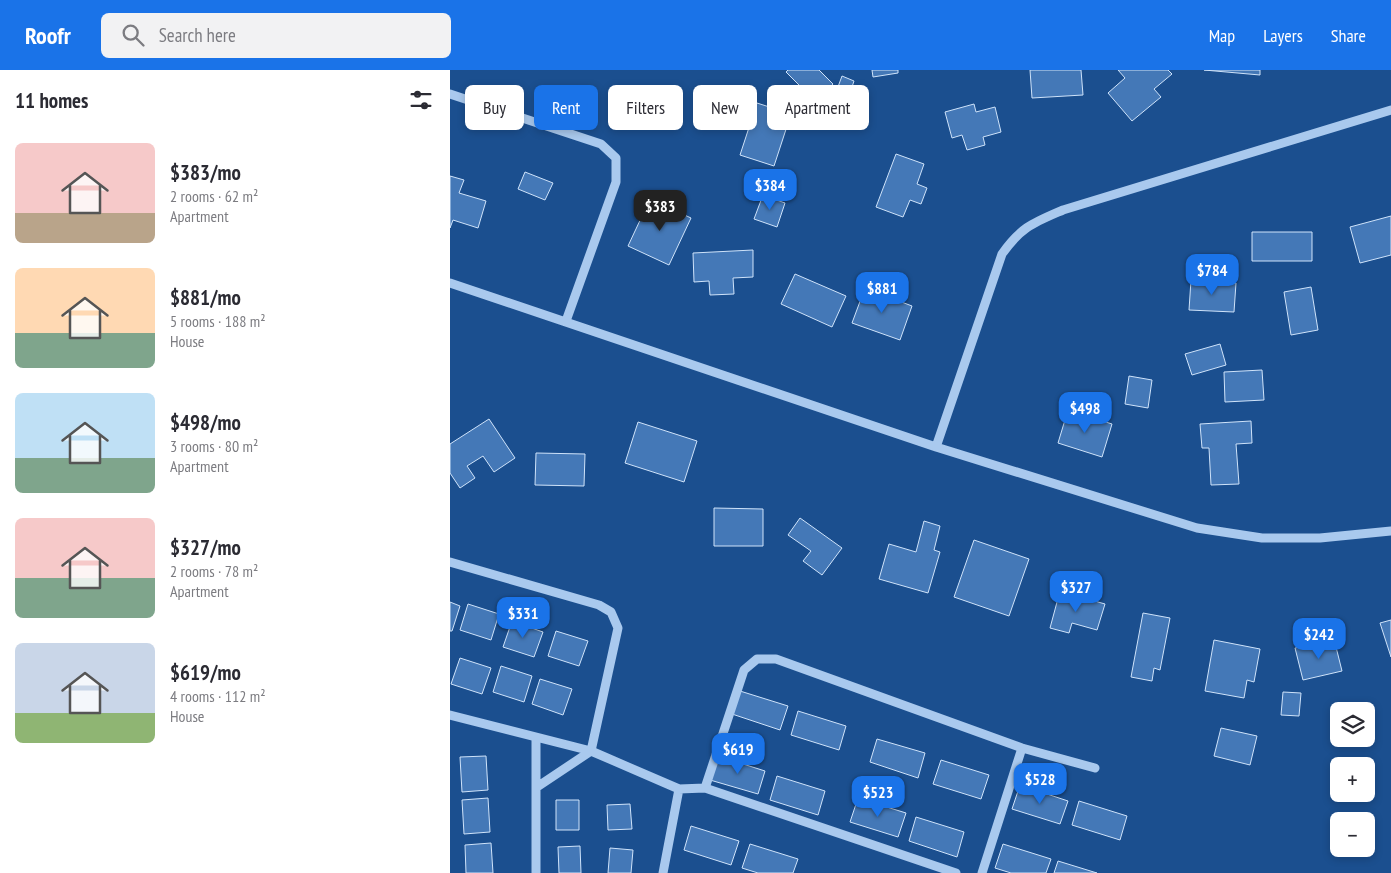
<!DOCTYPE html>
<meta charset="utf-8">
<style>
:root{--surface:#fff;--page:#f2f2f3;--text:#2b2b33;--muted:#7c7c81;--accent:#1a73e8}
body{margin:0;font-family:"PT Sans Narrow",sans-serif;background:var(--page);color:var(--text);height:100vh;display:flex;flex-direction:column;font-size:19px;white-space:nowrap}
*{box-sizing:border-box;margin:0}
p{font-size:16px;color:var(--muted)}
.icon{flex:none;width:28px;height:28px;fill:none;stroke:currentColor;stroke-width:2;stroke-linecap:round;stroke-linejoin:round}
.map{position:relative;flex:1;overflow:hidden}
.drawer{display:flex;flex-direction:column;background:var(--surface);width:450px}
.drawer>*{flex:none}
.hud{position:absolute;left:15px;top:15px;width:475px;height:45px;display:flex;gap:10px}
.tools{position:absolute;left:880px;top:632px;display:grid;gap:10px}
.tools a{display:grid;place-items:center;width:45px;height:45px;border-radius:8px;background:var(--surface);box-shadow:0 2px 8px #0003;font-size:25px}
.price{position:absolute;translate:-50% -42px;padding:0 11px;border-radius:10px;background:var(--accent);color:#fff;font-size:16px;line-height:32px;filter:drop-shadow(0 1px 2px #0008)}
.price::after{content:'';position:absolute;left:50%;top:30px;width:15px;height:11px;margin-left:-8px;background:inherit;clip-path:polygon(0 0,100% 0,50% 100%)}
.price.active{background:#222;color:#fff}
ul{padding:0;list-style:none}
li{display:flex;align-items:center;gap:15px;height:125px;padding:0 15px}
li span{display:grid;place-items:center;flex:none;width:140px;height:100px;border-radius:8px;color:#555}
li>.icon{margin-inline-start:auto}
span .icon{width:60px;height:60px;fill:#fffc;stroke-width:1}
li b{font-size:21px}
h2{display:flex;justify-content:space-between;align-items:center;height:60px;padding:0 15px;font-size:21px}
.pill{padding:0 18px;border-radius:8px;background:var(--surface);box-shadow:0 2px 8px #0003;font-size:18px;line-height:45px}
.pill.active{background:var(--accent);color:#fff}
header{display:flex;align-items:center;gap:30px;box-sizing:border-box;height:70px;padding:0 25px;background:var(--accent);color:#fff}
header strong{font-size:24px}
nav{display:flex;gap:28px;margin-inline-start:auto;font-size:18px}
.search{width:350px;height:45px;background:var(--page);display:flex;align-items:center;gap:12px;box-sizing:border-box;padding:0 18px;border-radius:8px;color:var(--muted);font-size:19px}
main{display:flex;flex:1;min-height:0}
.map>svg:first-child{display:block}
.building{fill:#4478b7;stroke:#cfe3fa}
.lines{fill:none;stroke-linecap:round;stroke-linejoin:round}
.minor{stroke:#a9c9ee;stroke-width:9}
</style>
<header>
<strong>Roofr</strong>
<div class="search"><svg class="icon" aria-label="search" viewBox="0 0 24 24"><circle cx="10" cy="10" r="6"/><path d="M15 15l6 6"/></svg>Search here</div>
<nav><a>Map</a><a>Layers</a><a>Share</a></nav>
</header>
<main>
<section class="drawer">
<h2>11 homes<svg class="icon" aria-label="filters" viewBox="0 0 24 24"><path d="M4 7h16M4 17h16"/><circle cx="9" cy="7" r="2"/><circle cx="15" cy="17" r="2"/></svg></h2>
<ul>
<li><span style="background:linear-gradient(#f6c9c9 70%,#b9a48a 0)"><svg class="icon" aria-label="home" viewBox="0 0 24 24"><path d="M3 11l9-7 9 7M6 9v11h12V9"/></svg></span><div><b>$383/mo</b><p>2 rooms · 62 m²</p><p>Apartment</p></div></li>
<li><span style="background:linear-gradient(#ffd9b3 65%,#7fa58c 0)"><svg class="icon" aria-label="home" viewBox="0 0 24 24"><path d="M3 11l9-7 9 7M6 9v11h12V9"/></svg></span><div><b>$881/mo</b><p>5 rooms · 188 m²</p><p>House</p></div></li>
<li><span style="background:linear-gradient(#bfe0f5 65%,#7fa58c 0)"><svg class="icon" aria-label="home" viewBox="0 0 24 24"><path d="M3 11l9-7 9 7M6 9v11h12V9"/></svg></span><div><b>$498/mo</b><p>3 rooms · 80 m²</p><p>Apartment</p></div></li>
<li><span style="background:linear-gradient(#f6c9c9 60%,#7fa58c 0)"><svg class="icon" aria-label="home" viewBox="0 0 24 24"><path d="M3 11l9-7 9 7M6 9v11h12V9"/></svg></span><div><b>$327/mo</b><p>2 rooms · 78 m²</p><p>Apartment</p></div></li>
<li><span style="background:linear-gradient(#c9d6e8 70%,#8fb573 0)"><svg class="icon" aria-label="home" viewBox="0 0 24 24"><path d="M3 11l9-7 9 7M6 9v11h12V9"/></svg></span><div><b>$619/mo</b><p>4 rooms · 112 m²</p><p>House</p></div></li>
</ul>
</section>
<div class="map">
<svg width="941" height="803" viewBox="0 0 941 803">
<rect width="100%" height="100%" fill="#1b4f8f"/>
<path class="building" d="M 338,0 L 369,0 L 383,14 L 366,32 L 336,2 Z
M 422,0 L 448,0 L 448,3 L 423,7 Z
M 580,0 L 631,0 L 633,25 L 582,28 Z
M 668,0 L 718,0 L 722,4 L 704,19 L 711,27 L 682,51 L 658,23 L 675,8 Z
M 754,0 L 810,0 L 810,5 Z
M 392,6 L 404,11 L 400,23 L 410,27 L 401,52 L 378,44 Z
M 307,33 L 341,44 L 324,96 L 290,85 Z
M 524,34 L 526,42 L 545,37 L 551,62 L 533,67 L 535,75 L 517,80 L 512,65 L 502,68 L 495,42 Z
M 446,84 L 474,94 L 467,114 L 477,118 L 471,134 L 460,130 L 453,147 L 426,137 Z
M 75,102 L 103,113 L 95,130 L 68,119 Z
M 0,106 L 14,110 L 9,123 L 36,131 L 28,158 L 3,150 L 0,158 Z
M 313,125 L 335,133 L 327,157 L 304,149 Z
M 200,129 L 241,148 L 219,195 L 178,176 Z
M 941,146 L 941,185 L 910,193 L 900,157 Z
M 802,162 L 862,162 L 862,191 L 802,191 Z
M 303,180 L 303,207 L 283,208 L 284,224 L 260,225 L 259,211 L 244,212 L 243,183 Z
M 345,204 L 396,226 L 382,257 L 331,234 Z
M 741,210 L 786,213 L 784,242 L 739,240 Z
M 861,217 L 868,260 L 841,265 L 834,222 Z
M 415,218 L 462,236 L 450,270 L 402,253 Z
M 770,274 L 776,295 L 742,305 L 735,284 Z
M 812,300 L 814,330 L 775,332 L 774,302 Z
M 679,306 L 702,310 L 698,338 L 675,334 Z
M 618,340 L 662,354 L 652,387 L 608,373 Z
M 39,349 L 65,388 L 44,402 L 33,386 L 17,396 L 25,408 L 10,418 L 0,403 L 0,374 Z
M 801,351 L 802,373 L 786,374 L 789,414 L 761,415 L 759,378 L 752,378 L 750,354 Z
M 188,352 L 247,371 L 234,412 L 175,393 Z
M 86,383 L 135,384 L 134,416 L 85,415 Z
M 264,438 L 313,439 L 313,476 L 264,476 Z
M 350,448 L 392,478 L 372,505 L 353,491 L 361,481 L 338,465 Z
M 474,451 L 490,456 L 484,480 L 490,482 L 478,523 L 429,509 L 439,474 L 466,482 Z
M 524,470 L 579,489 L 559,546 L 504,527 Z
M 610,521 L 655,534 L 647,560 L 622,553 L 619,563 L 600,558 Z
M 0,532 L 10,536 L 2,561 L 0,561 Z
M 18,534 L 49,544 L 41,570 L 10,560 Z
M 693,543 L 720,548 L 710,600 L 704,598 L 702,611 L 681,607 Z
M 941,550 L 941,587 L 930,553 Z
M 62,551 L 93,562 L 84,587 L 53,577 Z
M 106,561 L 138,571 L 129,596 L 98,586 Z
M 884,569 L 892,601 L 853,610 L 845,578 Z
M 764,570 L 810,579 L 804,612 L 797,610 L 794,628 L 755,621 Z
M 10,588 L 41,598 L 32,624 L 1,614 Z
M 51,596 L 82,606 L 74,632 L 43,622 Z
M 90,609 L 122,619 L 113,645 L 82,634 Z
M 290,621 L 338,636 L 330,660 L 282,644 Z
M 833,622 L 851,623 L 849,646 L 831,645 Z
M 348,641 L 396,656 L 389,680 L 341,665 Z
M 771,658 L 807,666 L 800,695 L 764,686 Z
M 427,669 L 475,683 L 468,708 L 420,692 Z
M 36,686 L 38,720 L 12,722 L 10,687 Z
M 268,686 L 315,701 L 308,724 L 260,710 Z
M 491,690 L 539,705 L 531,729 L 483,714 Z
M 327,706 L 375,721 L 368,745 L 320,730 Z
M 570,715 L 618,731 L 610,754 L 562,739 Z
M 38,728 L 40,762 L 14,764 L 12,730 Z
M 408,728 L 456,743 L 448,767 L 400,752 Z
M 106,730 L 129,730 L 129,760 L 106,760 Z
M 629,731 L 677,746 L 670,770 L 622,755 Z
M 180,734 L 182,759 L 158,760 L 157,735 Z
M 466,747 L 514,762 L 507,787 L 459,771 Z
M 241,756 L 289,771 L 281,795 L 234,780 Z
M 41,773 L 43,803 L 16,803 L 15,775 Z
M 300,774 L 348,789 L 343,803 L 308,803 L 292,798 Z
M 553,774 L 601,789 L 596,803 L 561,803 L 545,798 Z
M 130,776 L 131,803 L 109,803 L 108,777 Z
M 160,778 L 183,780 L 181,803 L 158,803 Z
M 608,791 L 647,803 L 604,803 Z"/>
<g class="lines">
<path class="minor" d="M 0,24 L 151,74 L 166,88 L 166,112 L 116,251
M 0,213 L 486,377 L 747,458 L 812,468 L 870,468 L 941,461
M 486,377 L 552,184 C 571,157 583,153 613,140 L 941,40
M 0,492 L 149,535 L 161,542 L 168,558 L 141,681 L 87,717
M 0,645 L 141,681 L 229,719 L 255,718 L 506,803
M 255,718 L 294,600 L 307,589 L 326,589 L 572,678 L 645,698
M 86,803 L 86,668
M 213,803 L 229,719
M 532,803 L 572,678"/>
</g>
</svg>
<div class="tools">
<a><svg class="icon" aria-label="layers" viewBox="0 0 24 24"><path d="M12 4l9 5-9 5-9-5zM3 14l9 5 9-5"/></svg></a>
<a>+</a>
<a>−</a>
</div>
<b class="price" style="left:320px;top:141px">$384</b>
<b class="price active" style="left:210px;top:162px">$383</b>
<b class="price" style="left:762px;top:226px">$784</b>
<b class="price" style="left:432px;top:244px">$881</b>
<b class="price" style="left:635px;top:364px">$498</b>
<b class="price" style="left:626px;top:543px">$327</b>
<b class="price" style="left:73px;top:569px">$331</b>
<b class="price" style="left:869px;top:590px">$242</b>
<b class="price" style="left:288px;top:705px">$619</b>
<b class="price" style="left:590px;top:735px">$528</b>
<b class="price" style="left:428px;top:748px">$523</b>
<div class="hud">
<a class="pill">Buy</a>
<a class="pill active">Rent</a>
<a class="pill">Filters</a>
<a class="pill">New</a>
<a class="pill">Apartment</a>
</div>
</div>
</main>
